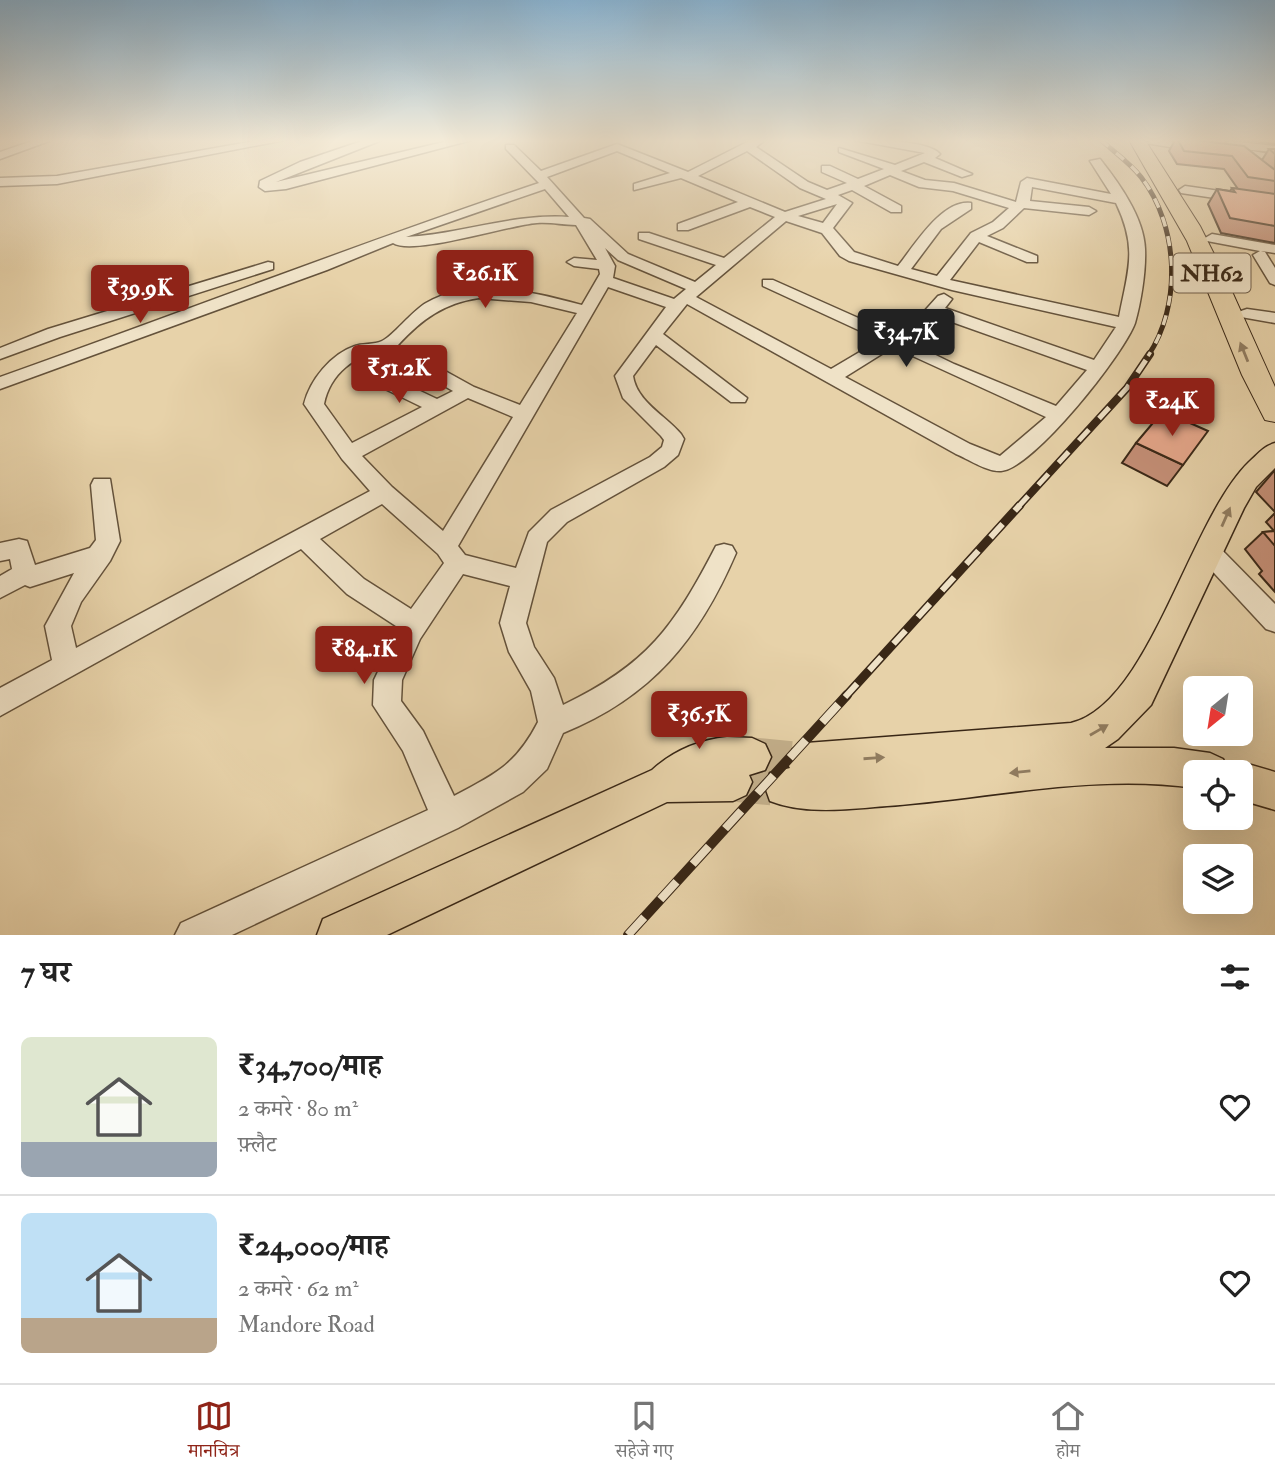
<!DOCTYPE html>
<html lang="hi">
<meta charset="utf-8">
<style>
:root{--surface:#fff;--page:#f6f6f6;--text:#222;--muted:#767676;--line:#e0e0e0;--accent:#8f2418}
body{margin:0;font-family:"IM FELL Double Pica","Noto Serif Devanagari",serif;background:var(--page);color:var(--text);height:100vh;display:flex;flex-direction:column;font-size:26px;white-space:nowrap}
*{box-sizing:border-box;margin:0}
p{font-size:23px;color:var(--muted)}
.icon{flex:none;width:38px;height:38px;fill:none;stroke:currentColor;stroke-width:2;stroke-linecap:round;stroke-linejoin:round}
.map{position:relative;height:935px;overflow:hidden}
.panel{display:flex;flex-direction:column;background:var(--surface);flex:1}
.panel>*{flex:none}
.needle{width:46px;rotate:210deg}
.fabs{position:absolute;left:1183px;top:676px;display:grid;gap:14px}
.fabs a{display:grid;place-items:center;width:70px;height:70px;border-radius:10px;background:var(--surface);box-shadow:0 7px 28px #0002;font-size:35px}
.price{position:absolute;translate:-50% -60px;padding:0 16px;border-radius:7px;background:var(--accent);color:#fff;font-size:23px;line-height:46px;filter:drop-shadow(0 2px 4px #0008)}
.price::after{content:'';position:absolute;left:50%;top:42px;width:21px;height:16px;margin-left:-10px;background:inherit;clip-path:polygon(0 0,100% 0,50% 100%)}
.price.on{background:#222;color:#fff}
ul{padding:0;list-style:none}
li{display:flex;align-items:center;gap:21px;height:175px;padding:0 21px}
li+li{border-top:2px solid var(--line)}
li span{display:grid;place-items:center;flex:none;width:196px;height:140px;border-radius:10px;color:#555}
li>.icon{margin-inline-start:auto}
span .icon{width:84px;height:84px;fill:#fffc;stroke-width:1}
li b{font-size:30px}
h2{display:flex;justify-content:space-between;align-items:center;height:84px;padding:0 21px;font-size:30px}
.tabs{display:flex;justify-content:space-around;align-items:center;height:98px;border-top:2px solid var(--line);background:var(--surface);font-size:19px;color:var(--muted)}
.tabs a{display:grid;justify-items:center;gap:4px}
.tabs .on{color:var(--accent)}
.map>svg:first-child{display:block}
.lines{fill:none;stroke-linecap:round;stroke-linejoin:round}
.major-tunnel{stroke:#c4b08c;stroke-width:39;stroke-dasharray:39 19;stroke-linecap:butt}
.minor-casing{stroke:#64523b;stroke-width:3}
.major-casing{stroke:#392716;stroke-width:3}
.highway-casing{stroke:#392716;stroke-width:2}
.minor{fill:#efe2c7;fill-rule:evenodd}
.major{fill:#e7d2a9;fill-rule:evenodd}
.highway{fill:#e7d2a9;fill-rule:evenodd}
.rail-far3-casing{stroke:#392716;stroke-width:5}
.rail-far2-casing{stroke:#392716;stroke-width:8}
.rail-far1-casing{stroke:#392716;stroke-width:9}
.rail-casing{stroke:#392716;stroke-width:10}
.rail-far3{stroke:#efe2c7;stroke-width:3.5;stroke-dasharray:10;stroke-linecap:butt}
.rail-far2{stroke:#efe2c7;stroke-width:5;stroke-dasharray:15;stroke-linecap:butt}
.rail-far1{stroke:#efe2c7;stroke-width:6;stroke-dasharray:18;stroke-linecap:butt}
.rail{stroke:#efe2c7;stroke-width:8;stroke-dasharray:24;stroke-linecap:butt}
.wall{fill:#c58f77;stroke:#392716;stroke-width:2}
.building{fill:#e5a68a;stroke:#392716;stroke-width:2}
.oneway{fill:#907c60}
.labels{text-anchor:middle;dominant-baseline:central;stroke-width:5;stroke-linejoin:round;paint-order:stroke}
.shield{fill:#efe2c7;stroke:#705f4b;stroke-width:2}
.shield-label{font-size:23px;font-weight:bold;fill:#392716}
</style>
<div class="map">
<svg width="1275" height="935" viewBox="0 0 1275 935">
<rect width="100%" height="100%" fill="#e7d2a9"/>
<filter id="stains"><feTurbulence type="fractalNoise" baseFrequency=".00286" numOctaves="4"/><feColorMatrix values="0 0 0 0 .2 0 0 0 0 .09 0 0 0 0 .02 0 0 0 .5 -.17"/></filter>
<radialGradient id="worn" r=".72"><stop offset=".6" stop-color="#630" stop-opacity="0"/><stop offset="1" stop-color="#630" stop-opacity=".3"/></radialGradient>
<g class="lines">
<path class="major-tunnel" d="M 752,757 L 806,762
M 733,782 L 784,787"/>
<defs>
<path id="minor" d="M 35,140 L 52,140 L 0,159 L 0,152 Z
M 260,140 L 285,140 L 57,184 L 0,186 L 0,178 L 57,176 Z
M 365,140 L 382,140 L 276,182 L 452,140 L 472,140 L 286,189 L 265,191 L 259,187 L 260,181 L 300,162 Z
M 751,140 L 765,140 L 756,147 L 808,182 L 827,190 L 847,183 L 822,172 L 822,166 L 830,166 L 858,179 L 884,169 L 839,152 L 839,148 L 895,165 L 925,153 L 854,140 C 873,140 928,140 940,154 L 935,158 L 972,174 L 962,177 L 924,162 L 901,171 L 925,180 L 954,183 L 1016,202 L 1021,182 L 1027,178 L 1111,194 L 1090,161 L 1100,159 C 1118,182 1144,217 1145,249 C 1146,271 1141,302 1135,323 C 1124,354 1033,469 1001,471 C 987,472 968,459 956,454 L 687,304 L 663,334 L 747,398 L 745,402 L 731,402 L 656,345 L 633,376 C 637,402 665,415 681,434 L 684,439 L 678,455 L 664,467 L 567,522 L 547,542 L 526,623 L 534,647 L 554,678 L 563,705 C 647,665 674,627 716,546 L 724,544 L 732,546 L 736,553 C 699,639 652,697 563,733 L 547,769 L 523,792 L 458,828 L 232,935 L 175,935 L 181,923 L 428,810 L 403,751 L 373,705 L 374,680 L 399,628 L 347,594 L 301,549 L 0,716 L 0,688 L 52,660 L 45,626 L 74,573 L 30,587 L 25,585 L 0,598 L 0,576 L 12,569 L 10,559 L 0,561 L 0,543 L 19,539 L 27,541 L 35,565 L 90,548 L 96,540 L 91,485 L 94,479 L 110,479 L 120,541 L 110,561 L 81,602 L 71,626 L 76,648 L 370,491 L 342,459 L 304,404 C 310,380 331,354 355,346 C 363,343 374,345 382,341 C 393,336 411,312 426,303 C 474,276 532,292 582,305 L 600,274 L 599,269 L 574,266 L 567,262 L 574,258 L 597,260 L 576,225 C 563,225 550,222 537,223 C 508,225 413,256 393,243 L 327,270 L 0,389 L 0,377 C 180,313 358,244 539,183 L 506,149 L 506,145 L 514,145 L 541,171 L 617,144 L 688,172 ZM 617,151 L 670,173 L 634,184 L 634,190 L 681,178 L 738,202 L 678,224 L 678,230 L 688,230 L 750,207 L 775,217 L 724,258 L 649,233 L 639,233 L 639,239 L 716,265 L 695,282 L 628,254 L 590,219 L 584,218 L 547,177 ZM 747,151 L 800,188 L 826,199 L 785,212 L 698,176 ZM 890,175 L 919,187 L 953,191 L 1009,208 L 993,222 L 971,233 L 937,276 L 911,269 L 941,229 L 971,209 L 971,203 C 942,199 914,246 898,266 L 854,252 L 833,228 L 852,203 L 838,195 L 852,190 L 891,212 L 901,212 L 901,206 L 864,186 ZM 1032,187 L 1116,203 C 1138,249 1128,270 1119,317 L 950,280 L 979,242 L 1027,262 L 1037,262 L 1037,256 L 987,236 L 1003,228 L 1024,208 L 1089,215 L 1096,211 L 1089,207 L 1030,201 ZM 545,189 L 569,217 C 514,213 461,234 406,237 ZM 837,204 L 823,223 L 798,216 ZM 786,221 L 822,233 L 840,256 L 849,261 L 952,290 L 1116,327 L 1094,360 L 945,308 L 952,299 L 944,294 L 938,296 L 920,316 L 892,333 L 773,280 L 763,280 L 763,286 L 880,340 L 831,369 L 696,297 ZM 605,248 L 618,260 L 686,289 L 674,299 L 613,278 L 615,266 ZM 608,287 L 666,307 L 615,376 L 623,398 L 661,436 L 664,440 L 662,447 L 650,457 L 551,510 L 529,532 L 516,568 L 465,555 L 458,546 ZM 479,298 L 531,302 L 577,313 L 520,405 L 474,387 L 398,345 C 422,319 444,303 479,298 ZM 938,317 L 1087,370 L 1056,406 L 954,364 L 905,340 ZM 893,347 L 1046,417 L 1000,456 L 970,444 L 845,377 ZM 384,351 L 453,391 L 437,399 L 397,380 L 383,380 L 381,384 L 383,388 L 422,407 L 352,443 L 324,404 C 330,374 355,354 384,351 ZM 468,398 L 513,417 L 443,531 L 392,487 L 362,456 ZM 382,504 L 438,554 L 444,563 L 411,609 L 364,579 L 320,539 ZM 463,574 L 510,586 L 500,623 L 509,652 L 531,691 L 538,722 C 516,765 495,774 454,796 L 423,731 L 401,701 L 402,680 L 420,639 Z
M 1156,140 L 1201,146 L 1207,149 L 1201,152 L 1145,143 Z
M 1230,141 L 1275,146 L 1275,152 L 1241,149 L 1275,155 L 1275,161 L 1236,156 L 1224,144 Z
M 1185,186 L 1275,199 L 1275,207 L 1181,193 L 1179,190 Z
M 1212,234 L 1275,245 L 1275,253 L 1261,251 L 1265,252 L 1275,268 L 1275,285 L 1270,283 L 1253,255 L 1260,251 L 1207,241 L 1205,238 Z
M 268,262 L 273,263 L 273,269 L 60,337 L 0,359 L 0,348 L 48,329 Z
M 1247,309 L 1275,313 L 1275,323 L 1241,317 L 1241,311 Z
M 1210,544 L 1218,546 L 1275,604 L 1275,632 L 1266,629 L 1202,560 L 1198,553 L 1202,546 Z"/>
<path id="major" d="M 1275,443 L 1275,468 L 1256,487 L 1244,508 L 1151,705 L 1118,739 L 1105,748 L 1174,748 L 1210,753 L 1223,759 L 1227,768 L 1241,762 L 1275,772 L 1275,810 L 1241,800 L 1241,772 L 1195,772 L 1195,788 C 1093,773 988,799 887,806 C 850,809 805,815 770,801 L 765,787 L 770,773 L 790,768 L 787,762 L 793,749 L 806,743 L 1071,723 C 1150,704 1189,520 1249,462 C 1258,454 1264,446 1275,443 Z
M 727,737 L 752,738 L 765,744 L 771,757 L 765,770 L 749,775 L 752,782 L 746,795 L 733,801 L 667,802 L 387,935 L 317,935 L 323,919 L 652,770 C 673,751 698,740 727,737 Z"/>
<path id="highway" d="M 1129,140 L 1145,140 L 1200,226 L 1225,276 L 1275,387 L 1275,422 L 1265,420 L 1242,375 L 1187,241 Z"/>
</defs>
<use href="#minor" class="minor-casing"/>
<use href="#major" class="major-casing"/>
<use href="#highway" class="highway-casing"/>
<use href="#minor" class="minor"/>
<use href="#major" class="major"/>
<use href="#highway" class="highway"/>
<defs>
<path id="rail-far3" d="M 1101,140 C 1114,152 1130,163 1141,177 C 1179,226 1182,305 1148,356"/>
<path id="rail-far2" d="M 1018,507 L 1127,388 L 1150,354"/>
<path id="rail-far1" d="M 845,697 L 1020,505"/>
<path id="rail" d="M 628,935 L 847,695"/>
</defs>
<use href="#rail-far3" class="rail-far3-casing"/>
<use href="#rail-far2" class="rail-far2-casing"/>
<use href="#rail-far1" class="rail-far1-casing"/>
<use href="#rail" class="rail-casing"/>
<use href="#rail-far3" class="rail-far3"/>
<use href="#rail-far2" class="rail-far2"/>
<use href="#rail-far1" class="rail-far1"/>
<use href="#rail" class="rail"/>
</g>
<path class="wall" d="M 1175,140 L 1228,140 L 1224,144 L 1262,160 L 1269,149 L 1275,149 L 1275,243 L 1221,233 L 1208,204 L 1217,189 L 1230,191 L 1232,188 L 1238,189 L 1224,169 L 1177,164 L 1169,151 Z
M 1245,140 L 1275,140 L 1275,144 Z
M 1136,443 L 1183,465 L 1167,486 L 1122,463 Z
M 1275,470 L 1275,512 L 1256,492 Z
M 1275,513 L 1275,592 L 1259,574 L 1262,571 L 1245,549 L 1263,532 L 1274,531 L 1266,522 Z"/>
<path class="building" d="M 1178,140 L 1195,140 L 1244,146 L 1275,170 L 1275,181 L 1248,177 L 1232,156 L 1184,151 Z
M 1269,149 L 1275,149 L 1275,154 Z
M 1232,188 L 1275,194 L 1275,226 L 1230,218 L 1217,189 L 1235,192 Z
M 1163,411 L 1208,431 L 1183,465 L 1136,443 Z
M 1275,531 L 1275,546 L 1263,532 Z"/>
<defs><path id="oneway-solid" d="M-6-.8H1V-3.2L6.5 0L1 3.2V.8H-6Z" transform="scale(1.75)"/></defs>
<g class="oneway">
<use href="#oneway-solid" transform="translate(1244 352) rotate(-112)"/>
<use href="#oneway-solid" transform="translate(1226 517) rotate(-66)"/>
<use href="#oneway-solid" transform="translate(1099 730) rotate(-30)"/>
<use href="#oneway-solid" transform="translate(874 758) rotate(-4)"/>
<use href="#oneway-solid" transform="translate(1020 772) rotate(174)"/>
</g>
<linearGradient id="sky" x2="0" y2="1"><stop stop-color="#89b4d3"/><stop offset="0.52" stop-color="#f4ebd8"/><stop offset="1" stop-color="#f4ebd8" stop-opacity="0"/></linearGradient>
<rect width="1275" height="271" fill="url(#sky)"/>
<g class="labels">
<rect class="shield" x="1173.5" y="253.5" width="77" height="39" rx="5"/>
<g class="shield-label">
<text x="1212" y="273">NH62</text>
</g>
</g>
<rect width="100%" height="100%" filter="url(#stains)"/>
<rect width="100%" height="100%" fill="url(#worn)"/>
</svg>
<div class="fabs">
<a><svg class="needle" viewBox="-14 -14 28 28"><path d="M0-13l5 13h-10z" fill="#e53935"/><path d="M0 13l5-13h-10z" fill="#767676"/></svg></a>
<a><svg class="icon" aria-label="locate" viewBox="0 0 24 24"><circle cx="12" cy="12" r="6"/><path d="M12 2v4M12 18v4M2 12h4M18 12h4"/></svg></a>
<a><svg class="icon" aria-label="layers" viewBox="0 0 24 24"><path d="M12 4l9 5-9 5-9-5zM3 14l9 5 9-5"/></svg></a>
</div>
<b class="price" style="left:485px;top:310px">₹26.1K</b>
<b class="price" style="left:140px;top:325px">₹39.9K</b>
<b class="price on" style="left:906px;top:369px">₹34.7K</b>
<b class="price" style="left:399px;top:405px">₹51.2K</b>
<b class="price" style="left:1172px;top:438px">₹24K</b>
<b class="price" style="left:364px;top:686px">₹84.1K</b>
<b class="price" style="left:699px;top:751px">₹36.5K</b>
</div>
<section class="panel">
<h2>7 घर<svg class="icon" aria-label="filters" viewBox="0 0 24 24"><path d="M4 7h16M4 17h16"/><circle cx="9" cy="7" r="2"/><circle cx="15" cy="17" r="2"/></svg></h2>
<ul>
<li><span style="background:linear-gradient(#dfe7d0 75%,#9aa5b1 0)"><svg class="icon" aria-label="home" viewBox="0 0 24 24"><path d="M3 11l9-7 9 7M6 9v11h12V9"/></svg></span><div><b>₹34,700/माह</b><p>2 कमरे · 80 m²</p><p>फ़्लैट</p></div><svg class="icon" aria-label="heart" viewBox="0 0 24 24"><path d="M12 20l-8-8c-3-5 5-10 8-4 3-6 11-1 8 4z"/></svg></li>
<li><span style="background:linear-gradient(#bfe0f5 75%,#b9a48a 0)"><svg class="icon" aria-label="home" viewBox="0 0 24 24"><path d="M3 11l9-7 9 7M6 9v11h12V9"/></svg></span><div><b>₹24,000/माह</b><p>2 कमरे · 62 m²</p><p>Mandore Road</p></div><svg class="icon" aria-label="heart" viewBox="0 0 24 24"><path d="M12 20l-8-8c-3-5 5-10 8-4 3-6 11-1 8 4z"/></svg></li>
</ul>
</section>
<nav class="tabs">
<a class="on"><svg class="icon" aria-label="map" viewBox="0 0 24 24"><path d="M3 6l6-2 6 2 6-2v14l-6 2-6-2-6 2zM9 4v14M15 6v14"/></svg>मानचित्र</a>
<a><svg class="icon" aria-label="saved" viewBox="0 0 24 24"><path d="M7 4h10v16l-5-4-5 4z"/></svg>सहेजे गए</a>
<a><svg class="icon" aria-label="home" viewBox="0 0 24 24"><path d="M3 11l9-7 9 7M6 9v11h12V9"/></svg>होम</a>
</nav>
